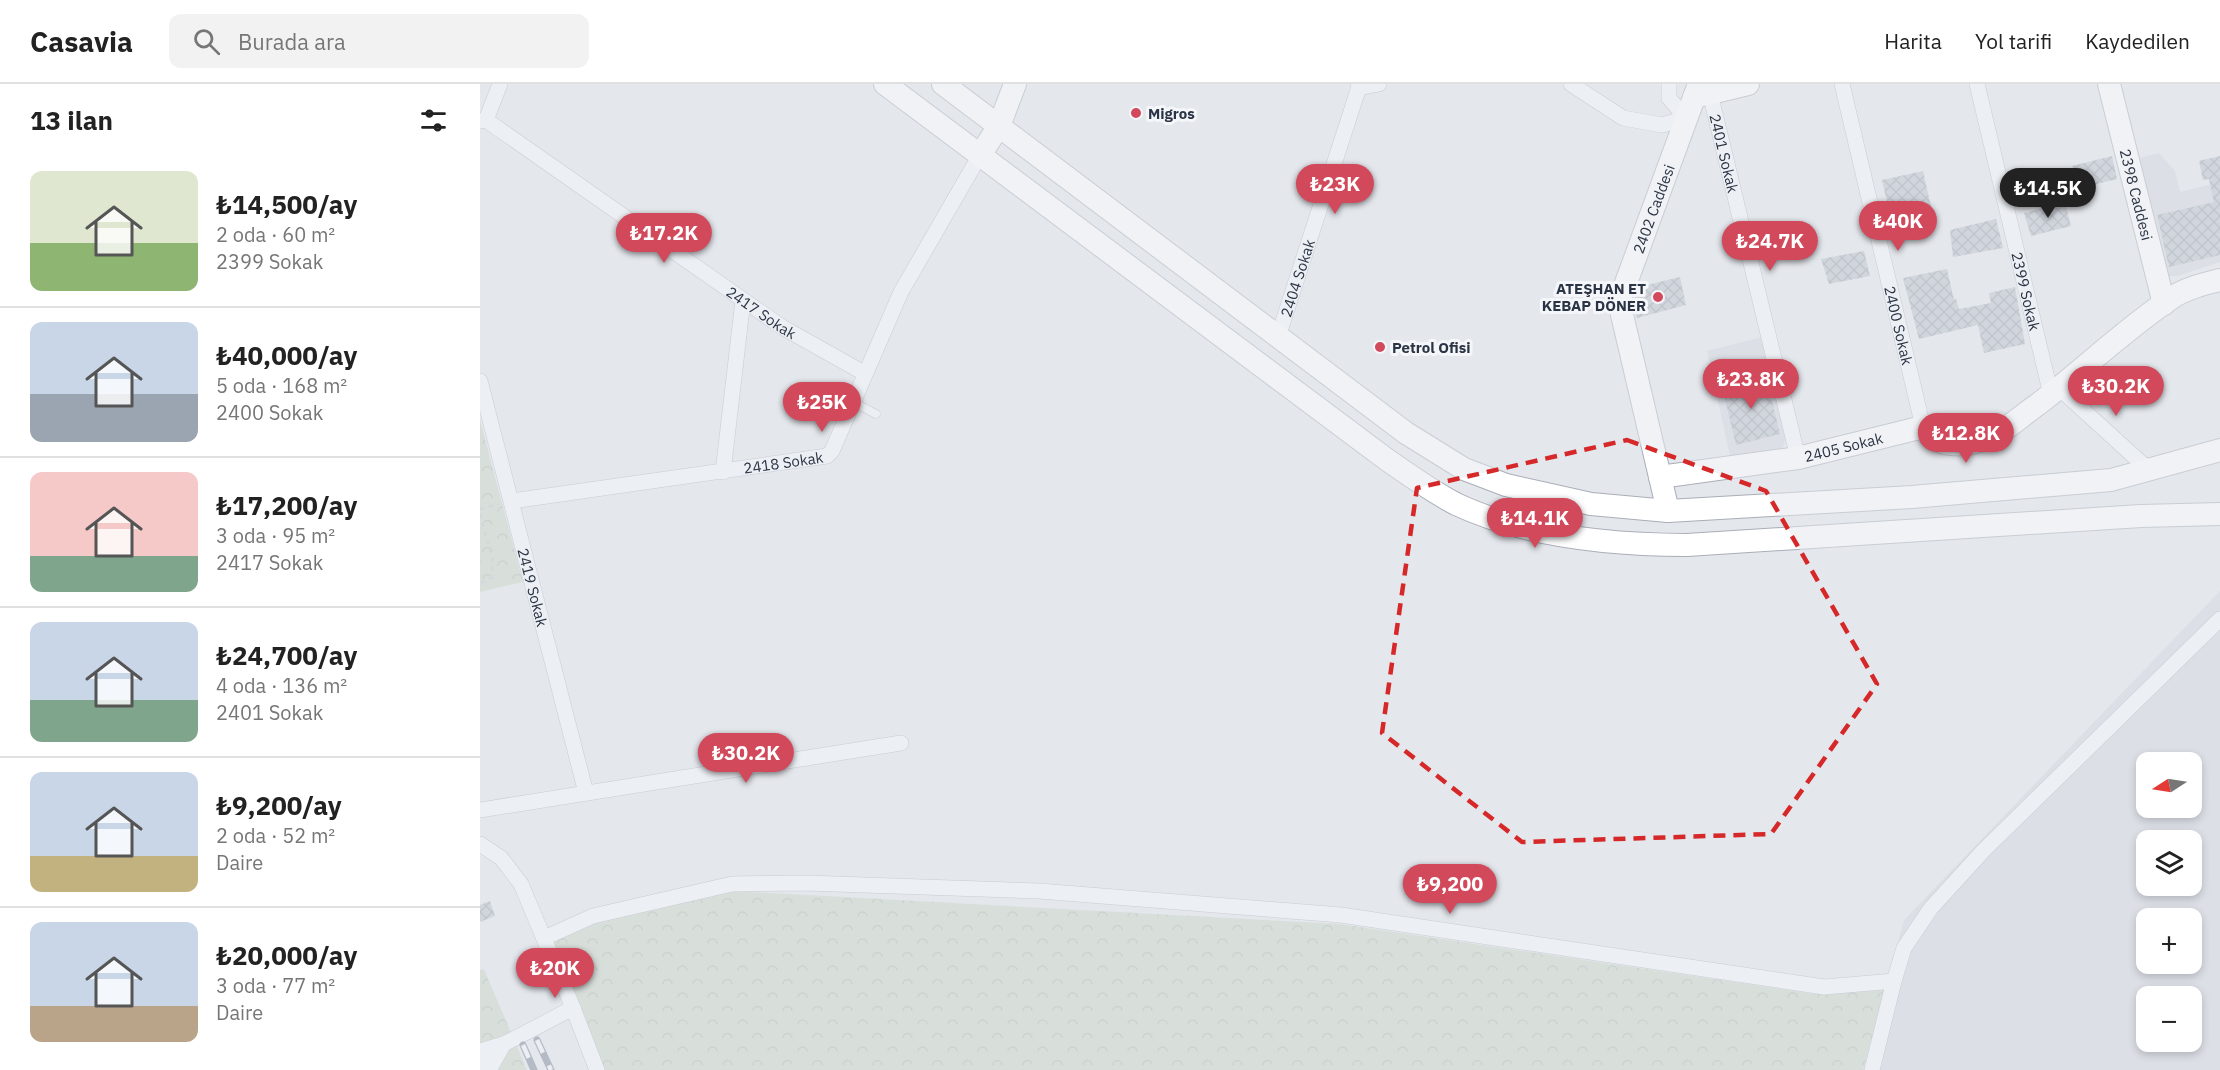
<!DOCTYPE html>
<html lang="tr">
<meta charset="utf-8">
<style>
:root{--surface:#fff;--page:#f2f2f2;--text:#222;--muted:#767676;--line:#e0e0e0;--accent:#d1495b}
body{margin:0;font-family:"IBM Plex Sans",sans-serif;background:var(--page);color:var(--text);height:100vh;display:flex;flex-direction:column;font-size:22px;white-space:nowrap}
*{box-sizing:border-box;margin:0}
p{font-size:20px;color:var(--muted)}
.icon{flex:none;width:33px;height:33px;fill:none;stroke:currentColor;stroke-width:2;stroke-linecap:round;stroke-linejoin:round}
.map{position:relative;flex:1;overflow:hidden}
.drawer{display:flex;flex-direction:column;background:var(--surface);width:480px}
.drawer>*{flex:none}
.needle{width:39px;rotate:258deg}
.controls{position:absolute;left:1656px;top:668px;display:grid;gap:12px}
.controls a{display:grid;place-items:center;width:66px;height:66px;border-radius:12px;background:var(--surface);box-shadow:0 3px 9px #0003;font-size:30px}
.price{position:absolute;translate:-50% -51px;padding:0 14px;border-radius:21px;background:var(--accent);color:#fff;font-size:20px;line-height:39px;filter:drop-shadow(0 2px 3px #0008)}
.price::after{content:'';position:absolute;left:50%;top:36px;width:18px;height:14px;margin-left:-9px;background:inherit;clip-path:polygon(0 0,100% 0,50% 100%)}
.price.active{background:#222;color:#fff}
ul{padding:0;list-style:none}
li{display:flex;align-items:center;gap:18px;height:150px;padding:0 30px}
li+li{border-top:2px solid var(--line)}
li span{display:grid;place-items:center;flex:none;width:168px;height:120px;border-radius:12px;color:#555}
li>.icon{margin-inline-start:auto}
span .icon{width:72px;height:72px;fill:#fffc;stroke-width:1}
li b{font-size:26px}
h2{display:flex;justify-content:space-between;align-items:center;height:72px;padding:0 30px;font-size:26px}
header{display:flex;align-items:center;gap:36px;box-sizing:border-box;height:84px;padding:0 30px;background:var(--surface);border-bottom:2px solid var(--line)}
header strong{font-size:28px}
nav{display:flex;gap:33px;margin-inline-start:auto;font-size:21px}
.search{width:420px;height:54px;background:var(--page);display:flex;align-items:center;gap:15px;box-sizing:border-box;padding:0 21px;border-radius:12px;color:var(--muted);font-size:22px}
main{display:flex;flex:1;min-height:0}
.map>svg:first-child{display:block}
.built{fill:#d2d6de;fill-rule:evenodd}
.forest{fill:url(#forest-crowns)}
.building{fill:url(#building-cross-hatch)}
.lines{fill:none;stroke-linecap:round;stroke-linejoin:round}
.lane-casing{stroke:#a9aeb7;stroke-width:9}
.street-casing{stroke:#a9aeb7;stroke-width:16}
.secondary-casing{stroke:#a9aeb7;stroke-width:24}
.path{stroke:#c2c5cb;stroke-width:3;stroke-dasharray:4.5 4.5;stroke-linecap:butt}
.lane{stroke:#f7f8fa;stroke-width:8}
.street{stroke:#f7f8fa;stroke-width:15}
.secondary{stroke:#fff;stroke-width:22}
.rail-casing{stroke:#7d8696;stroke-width:7}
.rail{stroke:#f4f6f9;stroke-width:4.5;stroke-dasharray:14;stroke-linecap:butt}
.marked{fill:none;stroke:#d62828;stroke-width:4.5;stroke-dasharray:12 8;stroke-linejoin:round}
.poi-dot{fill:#d1495b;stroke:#f4f6f9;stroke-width:2}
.labels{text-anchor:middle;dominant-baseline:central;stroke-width:6;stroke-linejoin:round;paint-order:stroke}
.poi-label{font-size:15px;font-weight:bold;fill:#2b3445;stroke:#f4f6f9;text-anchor:start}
.street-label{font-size:15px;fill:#2b3445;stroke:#f4f6f9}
</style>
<header>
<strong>Casavia</strong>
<div class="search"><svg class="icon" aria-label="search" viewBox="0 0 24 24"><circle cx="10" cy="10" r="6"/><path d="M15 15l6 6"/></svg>Burada ara</div>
<nav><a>Harita</a><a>Yol tarifi</a><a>Kaydedilen</a></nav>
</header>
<main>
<section class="drawer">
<h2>13 ilan<svg class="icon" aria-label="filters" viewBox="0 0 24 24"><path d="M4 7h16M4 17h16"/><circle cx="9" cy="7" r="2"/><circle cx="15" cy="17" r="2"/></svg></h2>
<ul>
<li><span style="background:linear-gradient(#dfe7d0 60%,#8fb573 0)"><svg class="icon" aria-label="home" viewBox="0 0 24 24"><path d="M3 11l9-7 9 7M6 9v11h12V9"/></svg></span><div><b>₺14,500/ay</b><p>2 oda · 60 m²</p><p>2399 Sokak</p></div></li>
<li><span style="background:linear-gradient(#c9d6e8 60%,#9aa5b1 0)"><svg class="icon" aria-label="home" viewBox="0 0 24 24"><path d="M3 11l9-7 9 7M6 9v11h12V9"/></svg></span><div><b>₺40,000/ay</b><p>5 oda · 168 m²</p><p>2400 Sokak</p></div></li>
<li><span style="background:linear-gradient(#f6c9c9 70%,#7fa58c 0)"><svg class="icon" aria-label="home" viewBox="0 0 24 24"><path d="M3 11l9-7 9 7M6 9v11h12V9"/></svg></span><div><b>₺17,200/ay</b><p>3 oda · 95 m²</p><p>2417 Sokak</p></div></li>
<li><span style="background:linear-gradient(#c9d6e8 65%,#7fa58c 0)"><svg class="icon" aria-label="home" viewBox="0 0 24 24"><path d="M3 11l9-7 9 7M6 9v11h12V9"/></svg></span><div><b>₺24,700/ay</b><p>4 oda · 136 m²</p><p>2401 Sokak</p></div></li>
<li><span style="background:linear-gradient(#c9d6e8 70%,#c2b280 0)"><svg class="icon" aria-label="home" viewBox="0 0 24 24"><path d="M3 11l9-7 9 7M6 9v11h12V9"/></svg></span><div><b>₺9,200/ay</b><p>2 oda · 52 m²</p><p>Daire</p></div></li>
<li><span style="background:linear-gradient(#c9d6e8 70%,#b9a48a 0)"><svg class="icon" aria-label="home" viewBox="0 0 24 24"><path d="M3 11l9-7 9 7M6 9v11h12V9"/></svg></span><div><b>₺20,000/ay</b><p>3 oda · 77 m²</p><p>Daire</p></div></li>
</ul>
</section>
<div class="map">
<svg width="1740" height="986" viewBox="0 0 1740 986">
<defs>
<pattern id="forest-crowns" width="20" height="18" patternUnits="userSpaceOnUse" patternTransform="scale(1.5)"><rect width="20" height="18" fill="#c9d6c5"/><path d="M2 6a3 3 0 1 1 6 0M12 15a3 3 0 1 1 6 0" fill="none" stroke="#adb8ab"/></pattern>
<pattern id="building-cross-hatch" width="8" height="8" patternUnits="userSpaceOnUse" patternTransform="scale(1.5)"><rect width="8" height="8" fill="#bbc0ca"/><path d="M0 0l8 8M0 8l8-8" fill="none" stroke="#989da6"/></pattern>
</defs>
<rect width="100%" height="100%" fill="#e4e7ec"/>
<path class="built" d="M 1679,69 L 1695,87 L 1700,108 L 1740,98 L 1740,178 L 1697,192 L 1684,192 L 1655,75 Z
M 1282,253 L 1306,354 L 1302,366 L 1250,372 L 1227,267 Z
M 1740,507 L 1740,986 L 1383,986 L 1424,836 ZM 1666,678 L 1712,678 L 1712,723 L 1666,723 ZM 1666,756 L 1712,756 L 1712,801 L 1666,801 ZM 1666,834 L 1712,834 L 1712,879 L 1666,879 ZM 1666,912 L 1712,912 L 1712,957 L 1666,957 Z"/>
<path class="forest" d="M 0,336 L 43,498 L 0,508 Z
M 253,807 L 860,840 L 1335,910 L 1407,900 L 1383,986 L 122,986 L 71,856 L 115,836 Z
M 4,885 L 47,986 L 0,986 L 0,886 Z"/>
<path class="building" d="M 1632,72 L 1637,95 L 1597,105 L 1592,82 Z
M 1740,72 L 1740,171 L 1689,183 L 1677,131 L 1734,118 L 1729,95 L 1723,96 L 1719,77 Z
M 1443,87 L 1454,136 L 1413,145 L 1402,96 Z
M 1585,119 L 1591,142 L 1551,152 L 1544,129 Z
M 1516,135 L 1523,164 L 1473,173 L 1470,146 Z
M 1384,167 L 1390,192 L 1349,200 L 1341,175 Z
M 1467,185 L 1474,216 L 1476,215 L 1479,225 L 1511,219 L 1509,209 L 1535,203 L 1545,260 L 1504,269 L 1498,241 L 1439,255 L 1423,194 Z
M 1200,193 L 1206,221 L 1157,234 L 1153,219 L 1159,203 Z
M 1286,292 L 1300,350 L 1256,361 L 1242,303 Z
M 10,817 L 15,832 L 0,838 L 0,821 Z"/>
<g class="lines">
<defs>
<path id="lane" d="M 373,318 L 396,330"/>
<g id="street">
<path d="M 1091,0 L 1143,34 L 1182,41 L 1206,34 L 1189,14 L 1189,0"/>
<path id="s1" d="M 1362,0 L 1443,343"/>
<path id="s2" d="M 1497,0 L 1571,311"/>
<path d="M 878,4 L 899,0"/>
<path id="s3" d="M 1230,9 L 1318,374"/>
<path id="s4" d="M 6,36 L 302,243 L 384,289"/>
<path d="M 0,37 L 6,36 L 20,0"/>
<path id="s5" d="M 798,253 L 880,0"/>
<path id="s6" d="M 0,297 L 106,709"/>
<path d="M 1579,304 L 1670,387"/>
<path d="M 243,388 L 263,216"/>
<path id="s7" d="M 32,417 L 347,372 L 352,367 L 421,208 L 500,71"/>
<path d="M 0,726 L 421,659"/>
<path d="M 0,760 L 21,774 L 41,800 L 93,924"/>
<path d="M 64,854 L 113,832 L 252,800 L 326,799 L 559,807 L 861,831 L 1344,903 L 1414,897 L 1424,864 L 1451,824 L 1503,767 L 1740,535"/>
<path d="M 8,986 L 0,967 L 24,960"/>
<path d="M 9,986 L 24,960 L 93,924 L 117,986"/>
<path d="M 1392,986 L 1414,897"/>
</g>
<g id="secondary">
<path d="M 405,0 L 906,375 C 929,391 951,407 976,420 C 1046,453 1131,461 1207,461 L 1661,432 L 1740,430"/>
<path d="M 463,0 L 926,349 L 984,385 L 1026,401 L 1111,420 L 1188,427 L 1432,413 L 1631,396 L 1740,366"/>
<path id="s8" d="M 1629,0 L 1684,220"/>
<path d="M 1214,13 L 1268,0"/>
<path d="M 500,71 L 519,42 L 535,0"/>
<path id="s9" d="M 1180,393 L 1318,374 L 1443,343 C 1455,365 1487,363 1508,354 C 1526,347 1541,332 1557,321 C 1603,286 1645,245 1693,213 C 1707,204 1724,200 1740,196"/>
<path id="s10" d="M 1188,427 L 1139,218 L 1219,0"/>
</g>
</defs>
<use href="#lane" class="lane-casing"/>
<use href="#street" class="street-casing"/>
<use href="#secondary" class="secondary-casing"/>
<path class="path" d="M 0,425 L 19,420
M 0,430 L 13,478 L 11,493 L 0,500
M 0,476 L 0,483"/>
<use href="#lane" class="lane"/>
<use href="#street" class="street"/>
<use href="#secondary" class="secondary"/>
<defs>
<path id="rail" d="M 57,956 L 71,986
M 43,961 L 54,986"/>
</defs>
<use href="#rail" class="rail-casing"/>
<use href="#rail" class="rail"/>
</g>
<path d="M0 0H1740V986H0ZM 1147,356 L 1286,407 L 1397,600 L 1291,750 L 1042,758 L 902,649 L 937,404 Z" fill="#e4e7ec" fill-opacity=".55" fill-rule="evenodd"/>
<path class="marked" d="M 1147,356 L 1286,407 L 1397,600 L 1291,750 L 1042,758 L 902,649 L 937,404 Z"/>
<g class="poi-dot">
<circle cx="656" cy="29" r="6"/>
<circle cx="1178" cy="213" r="6"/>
<circle cx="900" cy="263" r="6"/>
</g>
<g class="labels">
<g class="poi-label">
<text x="668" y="29">Migros</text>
<text x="1166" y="204" text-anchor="end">ATEŞHAN ET<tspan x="1166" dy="17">KEBAP DÖNER</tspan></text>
<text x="912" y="263">Petrol Ofisi</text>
</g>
<g class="street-label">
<text stroke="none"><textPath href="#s3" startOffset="62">2401 Sokak</textPath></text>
<text stroke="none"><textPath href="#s8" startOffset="114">2398 Caddesi</textPath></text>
<text stroke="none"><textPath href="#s10" startOffset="314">2402 Caddesi</textPath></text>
<text stroke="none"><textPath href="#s5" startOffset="62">2404 Sokak</textPath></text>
<text stroke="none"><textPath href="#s2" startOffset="213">2399 Sokak</textPath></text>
<text stroke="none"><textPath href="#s4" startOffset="336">2417 Sokak</textPath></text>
<text stroke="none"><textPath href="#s1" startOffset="248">2400 Sokak</textPath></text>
<text stroke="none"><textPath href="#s9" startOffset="186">2405 Sokak</textPath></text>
<text stroke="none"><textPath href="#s7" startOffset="274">2418 Sokak</textPath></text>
<text stroke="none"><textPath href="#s6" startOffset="213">2419 Sokak</textPath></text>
</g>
</g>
</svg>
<div class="controls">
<a><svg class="needle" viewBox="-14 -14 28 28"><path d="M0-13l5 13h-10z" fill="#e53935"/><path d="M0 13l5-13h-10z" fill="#767676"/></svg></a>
<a><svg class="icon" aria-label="layers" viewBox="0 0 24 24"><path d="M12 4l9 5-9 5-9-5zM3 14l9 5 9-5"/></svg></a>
<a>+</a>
<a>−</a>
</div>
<b class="price" style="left:855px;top:131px">₺23K</b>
<b class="price active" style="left:1568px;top:135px">₺14.5K</b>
<b class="price" style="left:1418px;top:168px">₺40K</b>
<b class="price" style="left:184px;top:180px">₺17.2K</b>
<b class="price" style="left:1290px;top:188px">₺24.7K</b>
<b class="price" style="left:1271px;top:326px">₺23.8K</b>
<b class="price" style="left:1636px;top:333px">₺30.2K</b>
<b class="price" style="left:342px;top:349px">₺25K</b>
<b class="price" style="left:1486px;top:380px">₺12.8K</b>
<b class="price" style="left:1055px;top:465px">₺14.1K</b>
<b class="price" style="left:266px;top:700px">₺30.2K</b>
<b class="price" style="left:970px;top:831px">₺9,200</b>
<b class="price" style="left:75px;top:915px">₺20K</b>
</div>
</main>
